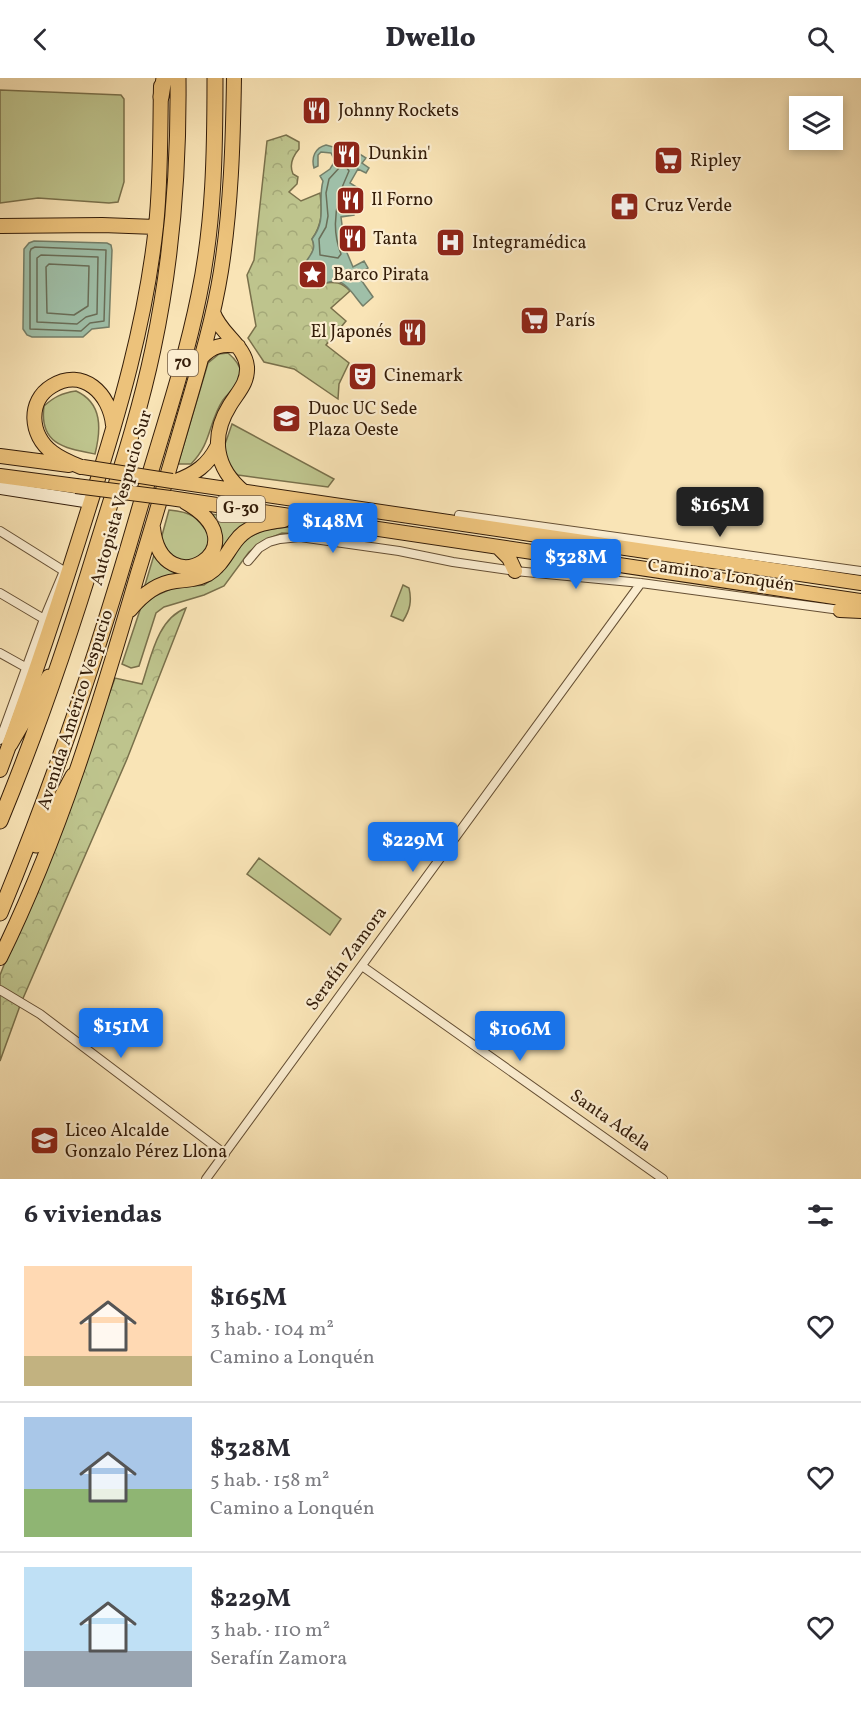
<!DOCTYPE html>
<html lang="es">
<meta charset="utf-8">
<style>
:root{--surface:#fff;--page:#f7f7f7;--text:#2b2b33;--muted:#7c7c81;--line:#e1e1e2;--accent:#1a73e8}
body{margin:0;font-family:Vollkorn,serif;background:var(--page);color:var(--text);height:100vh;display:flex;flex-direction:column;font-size:22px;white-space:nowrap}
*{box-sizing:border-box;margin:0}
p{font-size:20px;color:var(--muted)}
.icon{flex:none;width:33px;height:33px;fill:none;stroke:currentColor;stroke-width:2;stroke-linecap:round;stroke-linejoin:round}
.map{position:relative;height:1101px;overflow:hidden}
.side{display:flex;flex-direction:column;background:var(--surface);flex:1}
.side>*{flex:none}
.tools{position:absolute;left:789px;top:18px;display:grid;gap:12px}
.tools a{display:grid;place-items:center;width:54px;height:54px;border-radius:0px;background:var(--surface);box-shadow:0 3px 9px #0003;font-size:30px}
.price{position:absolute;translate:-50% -51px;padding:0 14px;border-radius:6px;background:var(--accent);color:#fff;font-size:20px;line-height:39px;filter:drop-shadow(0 2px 3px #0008)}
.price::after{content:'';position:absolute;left:50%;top:36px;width:18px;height:14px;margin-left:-9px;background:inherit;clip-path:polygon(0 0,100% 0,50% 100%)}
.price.selected{background:#222;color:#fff}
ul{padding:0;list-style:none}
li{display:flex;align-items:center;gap:18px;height:150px;padding:0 24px}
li+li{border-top:2px solid var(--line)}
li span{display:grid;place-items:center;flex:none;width:168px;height:120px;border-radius:0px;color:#555}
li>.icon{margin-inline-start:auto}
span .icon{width:72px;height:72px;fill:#fffc;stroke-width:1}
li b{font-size:26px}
h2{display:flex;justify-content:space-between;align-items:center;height:72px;padding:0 24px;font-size:26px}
header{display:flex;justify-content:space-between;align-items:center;height:78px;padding:0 24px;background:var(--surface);font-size:27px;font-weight:800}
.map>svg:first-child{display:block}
.grass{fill:#bec48d;stroke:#79704b;stroke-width:1.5}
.forest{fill:url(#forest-crowns);stroke:#79704b;stroke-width:1.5}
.water{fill:#9fbfa8;stroke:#747e68;stroke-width:1.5}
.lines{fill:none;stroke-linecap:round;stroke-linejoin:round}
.shore{stroke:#6a6e58;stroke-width:1.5}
.street-casing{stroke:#654f34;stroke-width:10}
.secondary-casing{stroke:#341d09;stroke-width:14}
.primary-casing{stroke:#341d09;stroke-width:16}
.highway-casing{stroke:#341d09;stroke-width:17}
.street{stroke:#fbedd0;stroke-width:8}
.secondary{stroke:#fbedd0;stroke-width:12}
.primary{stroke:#ecc27b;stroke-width:14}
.highway{stroke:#ecc27b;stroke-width:15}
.primary-bridge-casing{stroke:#341d09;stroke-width:16;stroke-linecap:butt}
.primary-bridge{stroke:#ecc27b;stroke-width:14}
.labels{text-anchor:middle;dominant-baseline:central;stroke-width:4.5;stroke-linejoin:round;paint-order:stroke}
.shield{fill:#fbedd0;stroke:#705b45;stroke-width:1.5}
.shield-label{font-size:16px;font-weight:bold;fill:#341d09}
.poi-label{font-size:18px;fill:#341d09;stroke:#fbedd0;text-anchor:start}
.street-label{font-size:18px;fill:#341d09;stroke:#fbedd0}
</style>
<header><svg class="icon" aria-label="back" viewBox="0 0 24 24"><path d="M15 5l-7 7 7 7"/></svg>Dwello<svg class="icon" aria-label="search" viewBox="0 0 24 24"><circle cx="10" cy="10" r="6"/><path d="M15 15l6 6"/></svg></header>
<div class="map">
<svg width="861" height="1101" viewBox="0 0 861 1101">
<defs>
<pattern id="forest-crowns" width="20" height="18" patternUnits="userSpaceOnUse" patternTransform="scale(1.5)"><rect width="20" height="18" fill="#bec48d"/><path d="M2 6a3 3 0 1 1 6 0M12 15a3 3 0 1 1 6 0" fill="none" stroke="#a4a878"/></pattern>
</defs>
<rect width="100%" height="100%" fill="#f9e4b6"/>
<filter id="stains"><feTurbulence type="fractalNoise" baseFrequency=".00333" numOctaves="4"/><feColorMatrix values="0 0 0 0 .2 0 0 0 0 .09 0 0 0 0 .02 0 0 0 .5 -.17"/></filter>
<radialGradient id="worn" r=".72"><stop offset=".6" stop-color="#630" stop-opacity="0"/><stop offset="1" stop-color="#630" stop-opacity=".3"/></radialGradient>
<path class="grass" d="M 0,12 L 121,17 L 124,21 L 124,104 L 118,124 L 109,125 L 38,120 L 0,125 Z
M 228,275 C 234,280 240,286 241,295 C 241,306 229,314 223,322 C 208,345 212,365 191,386 L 178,386 L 208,285 L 219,276 Z
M 76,313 C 103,325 101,352 95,376 C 64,370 39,366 44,328 C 54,319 62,315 76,313 Z
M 232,346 L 334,401 L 328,409 L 238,397 L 231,391 L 223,372 Z
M 169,432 C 193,434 197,439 210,458 L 207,473 L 194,483 C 173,482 171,480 161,461 Z
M 210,436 L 258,442 L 209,492 L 146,510 L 145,507 L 154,477 L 157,477 L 188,493 L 221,461 L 219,450 Z
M 287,449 L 340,458 L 282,455 L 263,463 L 249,474 L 224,508 L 204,517 L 164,529 L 156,535 L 139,588 L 131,590 L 122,586 L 141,529 L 155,518 L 173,510 L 204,507 L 222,494 L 238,470 L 250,459 L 264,452 Z
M 403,507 L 409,510 C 412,523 410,532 403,543 L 391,538 Z
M 259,780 L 341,841 L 330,857 L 247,796 Z"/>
<path class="forest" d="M 286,57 L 299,64 L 299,71 C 293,78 289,87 293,96 L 298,99 L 297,106 L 289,114 L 301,123 L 320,115 C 322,133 323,145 312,161 C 317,172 309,180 303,190 L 310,204 C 328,208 336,198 350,213 L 331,230 L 346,243 L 326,267 L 349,285 L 339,306 L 338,321 L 294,291 L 264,284 L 248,260 L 256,248 L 247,197 L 254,182 L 267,63 Z
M 186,530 L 127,681 L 21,925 L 0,983 L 0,897 L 76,707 L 115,600 L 142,606 C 151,580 157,541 186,530 Z"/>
<path class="water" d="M 326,67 L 337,70 L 341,82 L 346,84 L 352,80 L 357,81 L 358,75 L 366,80 L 362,85 L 369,90 L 366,95 L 358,91 L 350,105 L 358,110 L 356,116 L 346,115 L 342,130 L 354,133 L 354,137 L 341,139 L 345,170 L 353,189 L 364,183 L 368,190 L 357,196 L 373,219 L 363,228 C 356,221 347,204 336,203 C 327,203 313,212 305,199 C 297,183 320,177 312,161 C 328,140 317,125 323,103 L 320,98 L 330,91 L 335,83 L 331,75 L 321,74 L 318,77 L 318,88 L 314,90 C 311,79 315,70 326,67 Z
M 34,163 L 107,165 L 111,167 L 112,172 L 109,249 L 92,251 L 83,259 L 32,259 L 27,257 L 23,251 L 24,171 L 29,165 Z"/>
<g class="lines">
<path class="shore" d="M 340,89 L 347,90 L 349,93 C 337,118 330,148 341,176 L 338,180 L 320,177 L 319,161 L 326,149 L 328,138 L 326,115 L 329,101 Z
M 35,169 L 106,172 L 104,243 L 90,245 L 81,253 L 30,251 L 30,174 L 31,171 Z
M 41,177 L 98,179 L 97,236 L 86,239 L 77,246 L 37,244 L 37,180 Z
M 49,186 L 89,188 L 88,228 L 74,237 L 47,235 L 46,189 Z"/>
<defs>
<path id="street" d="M 459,437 L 861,493
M 0,453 L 64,493 L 44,541 L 0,662
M 248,483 L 259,470 L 269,464 L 280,461 L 300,459 L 399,473 L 453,484 L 515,493 L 641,505 L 840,532
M 0,515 L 44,541
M 0,575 L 27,590
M 362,888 L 663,1101
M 0,912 L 40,936 L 225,1076
M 206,1101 L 641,505"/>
<path id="secondary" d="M 0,410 L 91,424"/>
<path id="primary" d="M 0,148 L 102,147 L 156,149
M 213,234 C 220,256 245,267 247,289 C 248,305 238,314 230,327 C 210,359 215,390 244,414
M 202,279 C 212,268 223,265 238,268
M 0,378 L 69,387
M 81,389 C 71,385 61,381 52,374 C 30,358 27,323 52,308 C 83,289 110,316 113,347
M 0,398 L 76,408
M 172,403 L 861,505
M 176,403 C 195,396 208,387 217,369
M 170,420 L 861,523
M 153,450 C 162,530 265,469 185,424
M 499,470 L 509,480 L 515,493
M 130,532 C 142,517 156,505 176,503 C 187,502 198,501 208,496 C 221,488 226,476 235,464 C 247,447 266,444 284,442
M 840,532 L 861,533
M 0,692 C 33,604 62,516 90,426 C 119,335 146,243 156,148 C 161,102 160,55 161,8
M 0,880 C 60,758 100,626 138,495 C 154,443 169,392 184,340 C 198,292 213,243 221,193 C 231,129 233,65 234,0"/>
<path id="highway" d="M 161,19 L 164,0
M 10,666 L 49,599
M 0,743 C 38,651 68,563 97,468 C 117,403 139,338 153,271 C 172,182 179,92 178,0
M 36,767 L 73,698
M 0,835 C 54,705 99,571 138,436 C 159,363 184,291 199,217 C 214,145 215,73 215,0"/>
</defs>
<use href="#street" class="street-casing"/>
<use href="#secondary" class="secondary-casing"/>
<use href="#primary" class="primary-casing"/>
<use href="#highway" class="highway-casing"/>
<use href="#street" class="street"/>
<use href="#secondary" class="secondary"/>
<use href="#primary" class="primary"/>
<use href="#highway" class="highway"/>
<defs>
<path id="primary-bridge" d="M 83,389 L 172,403
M 76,408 L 170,420"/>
</defs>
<use href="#primary-bridge" class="primary-bridge-casing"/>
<use href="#primary-bridge" class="primary-bridge"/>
</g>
<defs>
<symbol id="restaurant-square" viewBox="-11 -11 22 22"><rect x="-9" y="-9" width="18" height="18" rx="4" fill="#8f2418" stroke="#fbedd0"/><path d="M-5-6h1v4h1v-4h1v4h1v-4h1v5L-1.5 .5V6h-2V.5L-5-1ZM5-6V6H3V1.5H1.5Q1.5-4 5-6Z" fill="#fff"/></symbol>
<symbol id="supermarket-square" viewBox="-11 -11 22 22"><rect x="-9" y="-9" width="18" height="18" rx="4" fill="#8f2418" stroke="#fbedd0"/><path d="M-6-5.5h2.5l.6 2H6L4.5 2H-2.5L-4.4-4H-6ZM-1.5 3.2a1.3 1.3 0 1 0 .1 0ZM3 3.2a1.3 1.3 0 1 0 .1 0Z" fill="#fff"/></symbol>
<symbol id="pharmacy-square" viewBox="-11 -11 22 22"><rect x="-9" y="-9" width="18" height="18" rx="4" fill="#8f2418" stroke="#fbedd0"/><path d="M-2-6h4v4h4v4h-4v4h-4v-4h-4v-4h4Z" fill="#fff"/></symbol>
<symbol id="hospital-square" viewBox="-11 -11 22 22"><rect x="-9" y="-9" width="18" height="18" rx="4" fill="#8f2418" stroke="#fbedd0"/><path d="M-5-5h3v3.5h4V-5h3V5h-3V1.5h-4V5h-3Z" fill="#fff"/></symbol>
<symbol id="sight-square" viewBox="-11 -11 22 22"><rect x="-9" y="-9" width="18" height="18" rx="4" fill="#8f2418" stroke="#fbedd0"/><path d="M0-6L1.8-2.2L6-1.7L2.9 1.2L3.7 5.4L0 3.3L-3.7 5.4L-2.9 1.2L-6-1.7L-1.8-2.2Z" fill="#fff"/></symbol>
<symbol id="theatre-square" viewBox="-11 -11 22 22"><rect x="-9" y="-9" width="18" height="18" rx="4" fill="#8f2418" stroke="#fbedd0"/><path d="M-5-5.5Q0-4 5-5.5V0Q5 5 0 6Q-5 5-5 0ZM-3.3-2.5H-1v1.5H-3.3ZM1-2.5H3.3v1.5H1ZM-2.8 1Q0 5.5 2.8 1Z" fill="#fff"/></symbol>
<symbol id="university-square" viewBox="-11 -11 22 22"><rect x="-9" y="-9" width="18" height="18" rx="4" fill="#8f2418" stroke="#fbedd0"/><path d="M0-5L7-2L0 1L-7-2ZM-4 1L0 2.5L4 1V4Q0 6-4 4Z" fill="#fff"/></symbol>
<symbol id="school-square" viewBox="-11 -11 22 22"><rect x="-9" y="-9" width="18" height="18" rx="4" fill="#8f2418" stroke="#fbedd0"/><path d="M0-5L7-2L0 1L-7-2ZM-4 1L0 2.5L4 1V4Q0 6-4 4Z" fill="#fff"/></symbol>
</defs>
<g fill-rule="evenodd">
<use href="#restaurant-square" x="300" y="16" width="33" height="33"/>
<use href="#restaurant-square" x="330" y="60" width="33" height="33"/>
<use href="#supermarket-square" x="652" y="66" width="33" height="33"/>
<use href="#restaurant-square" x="334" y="106" width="33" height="33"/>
<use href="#pharmacy-square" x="608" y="112" width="33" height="33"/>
<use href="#restaurant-square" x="336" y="144" width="33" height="33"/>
<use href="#hospital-square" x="434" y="148" width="33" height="33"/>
<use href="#sight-square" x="296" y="180" width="33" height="33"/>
<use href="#supermarket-square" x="518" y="226" width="33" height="33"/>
<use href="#restaurant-square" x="396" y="238" width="33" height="33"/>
<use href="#theatre-square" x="346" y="282" width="33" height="33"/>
<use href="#university-square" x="270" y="324" width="33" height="33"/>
<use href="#school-square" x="28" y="1046" width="33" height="33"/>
</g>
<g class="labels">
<g class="shield">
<rect x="168" y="272" width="30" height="26" rx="4.5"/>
<rect x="217" y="418" width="48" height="26" rx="4.5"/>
</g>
<g class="shield-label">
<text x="183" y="285">70</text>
<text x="241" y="431">G-30</text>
</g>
<g class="poi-label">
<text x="338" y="33">Johnny Rockets</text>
<text x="368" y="76">Dunkin'</text>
<text x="690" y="83">Ripley</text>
<text x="371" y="122">Il Forno</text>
<text x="645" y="128">Cruz Verde</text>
<text x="373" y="161">Tanta</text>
<text x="472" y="165">Integramédica</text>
<text x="333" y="197">Barco Pirata</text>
<text x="555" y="243">París</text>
<text x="392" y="254" text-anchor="end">El Japonés</text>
<text x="384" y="298">Cinemark</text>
<text x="308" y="331">Duoc UC Sede<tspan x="308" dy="21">Plaza Oeste</tspan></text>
<text x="65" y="1053">Liceo Alcalde<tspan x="65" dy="21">Gonzalo Pérez Llona</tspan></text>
</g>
<g class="street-label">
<text transform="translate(122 420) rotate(-74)">Autopista Vespucio Sur</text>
<text transform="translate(721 498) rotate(8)">Camino a Lonquén</text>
<text transform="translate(76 632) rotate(-72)">Avenida Américo Vespucio</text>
<text transform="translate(347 881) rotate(-54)">Serafín Zamora</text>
<text transform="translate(610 1043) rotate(35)">Santa Adela</text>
</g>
</g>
<rect width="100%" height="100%" filter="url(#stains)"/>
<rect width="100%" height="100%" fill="url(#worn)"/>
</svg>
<div class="tools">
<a><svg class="icon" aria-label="layers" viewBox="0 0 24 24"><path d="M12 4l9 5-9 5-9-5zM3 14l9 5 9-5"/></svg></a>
</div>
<b class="price selected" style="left:720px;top:460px">$165M</b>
<b class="price" style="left:333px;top:476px">$148M</b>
<b class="price" style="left:576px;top:512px">$328M</b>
<b class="price" style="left:413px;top:795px">$229M</b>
<b class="price" style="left:121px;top:981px">$151M</b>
<b class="price" style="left:520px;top:984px">$106M</b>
</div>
<section class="side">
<h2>6 viviendas<svg class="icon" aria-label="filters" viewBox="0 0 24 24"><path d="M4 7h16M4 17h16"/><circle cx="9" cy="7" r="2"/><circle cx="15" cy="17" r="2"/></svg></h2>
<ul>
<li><span style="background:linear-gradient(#ffd9b3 75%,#c2b280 0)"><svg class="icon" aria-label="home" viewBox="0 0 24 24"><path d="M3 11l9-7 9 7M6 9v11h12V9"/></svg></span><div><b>$165M</b><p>3 hab. · 104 m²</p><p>Camino a Lonquén</p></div><svg class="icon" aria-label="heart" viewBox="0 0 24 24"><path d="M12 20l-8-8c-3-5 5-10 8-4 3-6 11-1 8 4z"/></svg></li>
<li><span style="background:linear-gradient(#a9c7e8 60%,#8fb573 0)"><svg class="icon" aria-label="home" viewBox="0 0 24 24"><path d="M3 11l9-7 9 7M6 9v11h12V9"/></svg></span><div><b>$328M</b><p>5 hab. · 158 m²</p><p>Camino a Lonquén</p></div><svg class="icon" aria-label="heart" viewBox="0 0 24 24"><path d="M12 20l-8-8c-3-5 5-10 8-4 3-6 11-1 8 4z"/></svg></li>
<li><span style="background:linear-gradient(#bfe0f5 70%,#9aa5b1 0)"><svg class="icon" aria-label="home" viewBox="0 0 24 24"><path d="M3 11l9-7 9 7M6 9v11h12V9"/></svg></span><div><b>$229M</b><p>3 hab. · 110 m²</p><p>Serafín Zamora</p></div><svg class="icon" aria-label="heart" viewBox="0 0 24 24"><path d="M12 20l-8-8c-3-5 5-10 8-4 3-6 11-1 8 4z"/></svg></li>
</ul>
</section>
